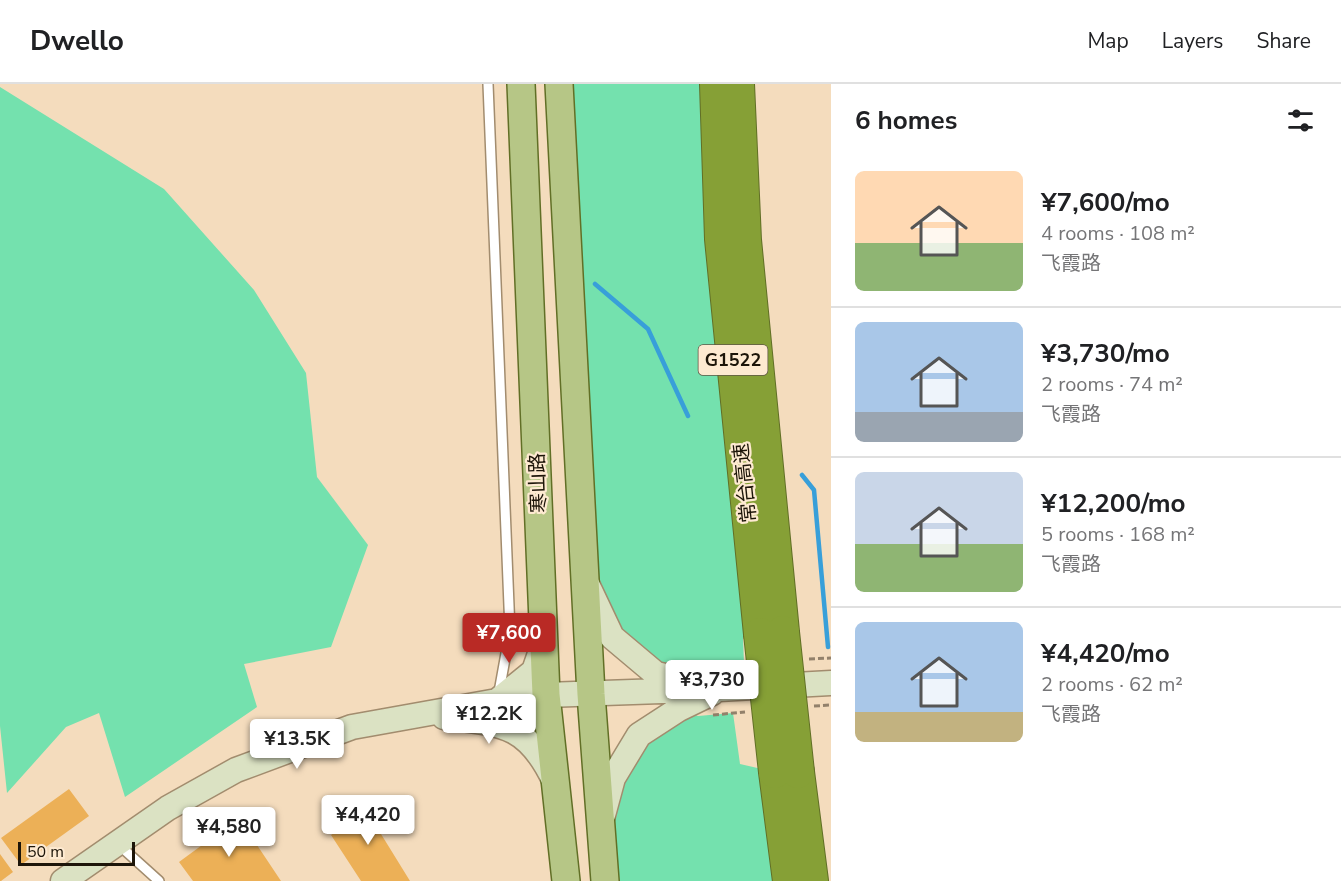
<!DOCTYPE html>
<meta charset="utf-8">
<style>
:root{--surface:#fff;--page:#f2f2f2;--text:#202124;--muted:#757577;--line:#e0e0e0;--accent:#b92a25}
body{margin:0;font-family:"Nunito Sans","Noto Sans SC",sans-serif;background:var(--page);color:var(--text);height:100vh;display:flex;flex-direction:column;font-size:22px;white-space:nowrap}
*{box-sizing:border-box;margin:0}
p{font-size:20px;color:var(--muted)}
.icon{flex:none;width:33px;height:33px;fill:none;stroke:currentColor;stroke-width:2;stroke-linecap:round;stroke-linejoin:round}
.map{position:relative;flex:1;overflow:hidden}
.details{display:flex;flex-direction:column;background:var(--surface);width:510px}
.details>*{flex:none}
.scale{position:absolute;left:18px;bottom:15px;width:117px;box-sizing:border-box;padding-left:6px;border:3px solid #1d1509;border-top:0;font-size:16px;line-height:21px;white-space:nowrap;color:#1d1509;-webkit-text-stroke:4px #feead1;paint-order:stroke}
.price{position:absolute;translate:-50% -51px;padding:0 14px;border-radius:6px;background:#fff;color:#222;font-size:20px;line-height:39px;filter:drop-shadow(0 2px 3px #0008)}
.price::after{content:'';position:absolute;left:50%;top:36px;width:18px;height:14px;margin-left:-9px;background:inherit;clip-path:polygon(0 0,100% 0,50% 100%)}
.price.selected{background:var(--accent);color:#fff}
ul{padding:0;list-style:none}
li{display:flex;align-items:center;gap:18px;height:150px;padding:0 24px}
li+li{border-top:2px solid var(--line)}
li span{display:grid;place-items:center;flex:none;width:168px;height:120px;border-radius:9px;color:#555}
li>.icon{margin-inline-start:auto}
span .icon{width:72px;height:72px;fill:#fffc;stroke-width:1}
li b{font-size:26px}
h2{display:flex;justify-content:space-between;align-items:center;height:72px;padding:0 24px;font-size:26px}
header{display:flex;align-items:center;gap:36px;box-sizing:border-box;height:84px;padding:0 30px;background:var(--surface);border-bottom:2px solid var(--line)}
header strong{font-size:28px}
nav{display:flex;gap:33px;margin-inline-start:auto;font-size:21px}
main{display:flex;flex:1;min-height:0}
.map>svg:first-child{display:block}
.green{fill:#74e1ae}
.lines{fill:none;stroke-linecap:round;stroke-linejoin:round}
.stream{stroke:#389fd9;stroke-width:4.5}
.building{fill:#ecb057}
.service-casing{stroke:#a28c6e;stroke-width:12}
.secondary-casing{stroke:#a28c6e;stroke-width:27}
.primary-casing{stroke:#616f26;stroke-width:30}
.motorway-casing{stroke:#616f26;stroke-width:34}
.path{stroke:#92816b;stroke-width:3;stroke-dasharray:6 3;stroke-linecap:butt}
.service{stroke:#fff;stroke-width:9}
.secondary{stroke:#dbe2c3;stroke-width:24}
.primary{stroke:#b6c686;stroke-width:27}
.motorway{stroke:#86a036;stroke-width:32}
.motorway-bridge-casing{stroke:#616f26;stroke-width:34;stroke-linecap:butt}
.motorway-bridge{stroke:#86a036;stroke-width:32}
.labels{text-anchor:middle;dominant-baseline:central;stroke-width:4.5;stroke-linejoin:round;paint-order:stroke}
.shield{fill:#feead1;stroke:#605545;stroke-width:1.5}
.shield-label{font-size:18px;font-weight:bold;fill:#1d1509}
.street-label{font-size:20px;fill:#1d1509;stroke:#feead1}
</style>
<header>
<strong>Dwello</strong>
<nav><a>Map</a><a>Layers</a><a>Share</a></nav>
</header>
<main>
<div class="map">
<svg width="831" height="797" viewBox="0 0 831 797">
<rect width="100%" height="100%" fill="#f4dcbd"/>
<path class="green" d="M 559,0 L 716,0 L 760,550 L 743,553 L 744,580 L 656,590 L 612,553 L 585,495 Z
M 0,3 L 164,105 L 254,206 L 306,289 L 317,393 L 368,461 L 331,563 L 244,580 L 257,623 L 125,713 L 99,629 L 66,643 L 7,709 L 0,642 Z
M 679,625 L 698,632 L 733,629 L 740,680 L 775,688 L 789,797 L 605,797 L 613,694 Z"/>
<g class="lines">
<path class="stream" d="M 595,200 L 648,245 L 688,332
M 802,391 L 814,406 L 828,563"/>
</g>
<path class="building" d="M 69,705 L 89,732 L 21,781 L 1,754 Z
M 367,715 L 388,745 L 381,750 L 410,797 L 361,797 L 331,751 L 351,738 L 345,730 Z
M 239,734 L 281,797 L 193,797 L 179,778 Z
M 0,770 L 13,788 L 1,797 L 0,797 Z"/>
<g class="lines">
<defs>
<path id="service" d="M 488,0 L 510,547 L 499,608
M 119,761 L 159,797"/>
<path id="secondary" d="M 587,500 L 612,553 L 656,590 L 691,598
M 497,617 L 534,587 L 543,561
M 444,633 C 501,640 527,639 554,696
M 603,731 L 613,694 L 639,651 L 679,625 L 712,609
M 63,797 L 168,724 L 236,686 L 352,643 L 497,617 L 546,611 L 719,605 L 831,599"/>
<path id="primary" d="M 521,0 L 546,611 L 566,797
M 559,0 L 591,610 L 605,797"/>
<path id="motorway" d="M 716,0 L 721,155 L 760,550
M 738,0 L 745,156 L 783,548
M 775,688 L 789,797
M 798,688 L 812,797"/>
</defs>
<use href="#service" class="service-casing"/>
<use href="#secondary" class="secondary-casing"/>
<use href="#primary" class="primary-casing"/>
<use href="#motorway" class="motorway-casing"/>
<path class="path" d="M 809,575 L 831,574
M 704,583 L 739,580
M 814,622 L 831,621
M 713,631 L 745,628"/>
<use href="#service" class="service"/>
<use href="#secondary" class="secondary"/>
<use href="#primary" class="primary"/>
<use href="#motorway" class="motorway"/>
<defs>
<path id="motorway-bridge" d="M 783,548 L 798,688
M 760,550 L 775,688"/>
</defs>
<use href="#motorway-bridge" class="motorway-bridge-casing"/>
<use href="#motorway-bridge" class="motorway-bridge"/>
</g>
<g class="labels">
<rect class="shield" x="698.5" y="261" width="69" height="30" rx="4.5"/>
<g class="shield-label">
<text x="733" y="276">G1522</text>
</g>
<g class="street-label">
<text transform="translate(538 399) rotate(-92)">寒山路</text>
<text transform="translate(745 399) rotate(-96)">常台高速</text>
</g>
</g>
</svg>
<div class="scale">50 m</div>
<b class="price selected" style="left:509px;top:580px">¥7,600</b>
<b class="price" style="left:712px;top:627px">¥3,730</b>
<b class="price" style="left:489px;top:661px">¥12.2K</b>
<b class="price" style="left:297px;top:686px">¥13.5K</b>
<b class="price" style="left:368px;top:762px">¥4,420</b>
<b class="price" style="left:229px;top:774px">¥4,580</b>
</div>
<section class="details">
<h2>6 homes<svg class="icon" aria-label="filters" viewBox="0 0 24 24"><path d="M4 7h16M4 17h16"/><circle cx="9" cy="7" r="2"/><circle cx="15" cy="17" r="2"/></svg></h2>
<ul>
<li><span style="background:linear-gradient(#ffd9b3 60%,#8fb573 0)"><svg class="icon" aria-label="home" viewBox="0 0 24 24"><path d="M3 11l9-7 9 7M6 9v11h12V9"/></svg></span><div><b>¥7,600/mo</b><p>4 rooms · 108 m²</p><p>飞霞路</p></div></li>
<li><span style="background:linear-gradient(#a9c7e8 75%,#9aa5b1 0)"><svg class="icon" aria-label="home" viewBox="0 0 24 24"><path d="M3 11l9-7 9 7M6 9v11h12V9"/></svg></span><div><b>¥3,730/mo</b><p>2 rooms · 74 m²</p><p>飞霞路</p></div></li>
<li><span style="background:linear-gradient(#c9d6e8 60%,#8fb573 0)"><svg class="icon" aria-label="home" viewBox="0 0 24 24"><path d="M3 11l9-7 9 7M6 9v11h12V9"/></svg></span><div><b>¥12,200/mo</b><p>5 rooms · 168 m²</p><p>飞霞路</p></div></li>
<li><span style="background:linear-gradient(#a9c7e8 75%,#c2b280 0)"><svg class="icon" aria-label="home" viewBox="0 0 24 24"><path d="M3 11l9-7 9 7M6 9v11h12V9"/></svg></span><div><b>¥4,420/mo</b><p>2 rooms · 62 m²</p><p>飞霞路</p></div></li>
</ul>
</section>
</main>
